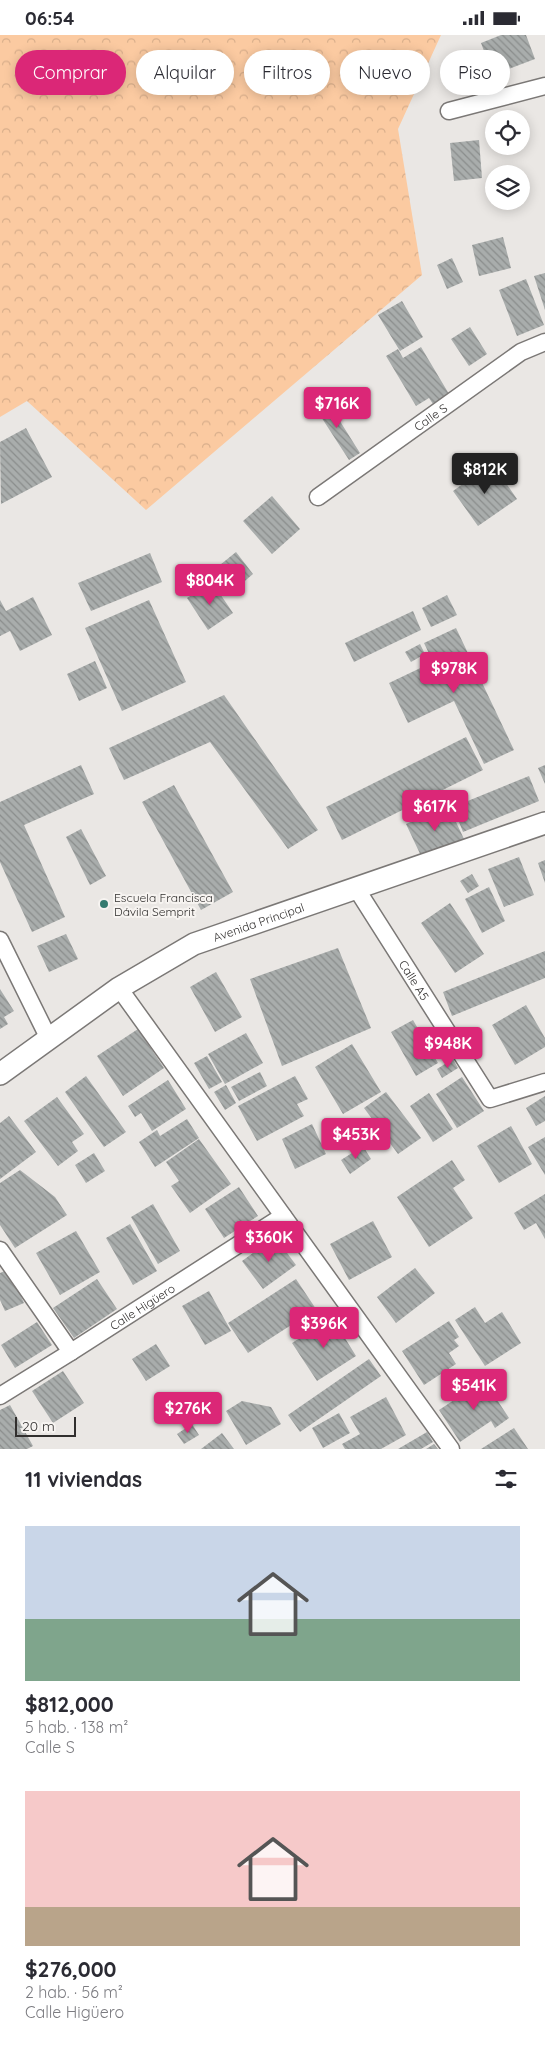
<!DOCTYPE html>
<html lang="es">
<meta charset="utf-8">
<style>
:root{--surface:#fff;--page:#f7f7f7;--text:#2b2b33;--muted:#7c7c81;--accent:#db2777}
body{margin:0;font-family:Quicksand,sans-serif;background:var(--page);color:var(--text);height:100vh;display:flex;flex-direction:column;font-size:19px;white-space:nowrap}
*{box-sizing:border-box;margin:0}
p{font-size:16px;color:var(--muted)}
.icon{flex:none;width:28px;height:28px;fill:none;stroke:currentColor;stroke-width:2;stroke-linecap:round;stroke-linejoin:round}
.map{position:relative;height:1414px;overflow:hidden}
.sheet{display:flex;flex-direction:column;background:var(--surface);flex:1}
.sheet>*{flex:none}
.top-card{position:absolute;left:15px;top:15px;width:515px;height:45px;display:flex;gap:10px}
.buttons{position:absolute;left:485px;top:75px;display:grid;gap:10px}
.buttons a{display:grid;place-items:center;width:45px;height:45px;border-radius:50%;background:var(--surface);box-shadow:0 2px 12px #0003;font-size:25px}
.scale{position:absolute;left:15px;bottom:12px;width:61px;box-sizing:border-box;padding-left:5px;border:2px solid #312f2e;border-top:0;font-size:14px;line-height:18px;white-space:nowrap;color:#312f2e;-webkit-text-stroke:4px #f7f4f1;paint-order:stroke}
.price{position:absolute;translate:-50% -42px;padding:0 11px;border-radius:5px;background:var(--accent);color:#fff;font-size:16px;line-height:32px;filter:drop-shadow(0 1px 2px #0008)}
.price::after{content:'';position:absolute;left:50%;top:30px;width:15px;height:11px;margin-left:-8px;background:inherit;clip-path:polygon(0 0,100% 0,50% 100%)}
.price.on{background:#222;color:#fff}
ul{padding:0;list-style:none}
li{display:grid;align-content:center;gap:10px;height:265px;padding:0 25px}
li span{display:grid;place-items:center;height:155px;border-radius:0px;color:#555}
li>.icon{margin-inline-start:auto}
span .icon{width:90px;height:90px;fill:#fffc;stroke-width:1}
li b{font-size:21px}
h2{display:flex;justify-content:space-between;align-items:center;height:60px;padding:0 25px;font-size:21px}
.tag{padding:0 18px;border-radius:22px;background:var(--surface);box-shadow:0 2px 12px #0003;font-size:18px;line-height:45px}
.tag.on{background:var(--accent);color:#fff}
.status{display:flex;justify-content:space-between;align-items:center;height:35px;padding:0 25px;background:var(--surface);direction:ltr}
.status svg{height:14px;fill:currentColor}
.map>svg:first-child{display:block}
.forest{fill:url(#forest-crowns)}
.building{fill:url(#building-back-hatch)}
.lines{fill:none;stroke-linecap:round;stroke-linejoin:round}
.minor-casing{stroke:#7b7876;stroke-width:19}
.tertiary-casing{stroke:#7b7876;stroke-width:24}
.minor{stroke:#fff;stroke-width:16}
.tertiary{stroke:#fff;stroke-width:21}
.poi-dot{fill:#357b70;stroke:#f7f4f1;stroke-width:2}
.labels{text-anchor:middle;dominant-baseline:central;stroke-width:4;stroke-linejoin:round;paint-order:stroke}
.street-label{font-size:12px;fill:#312f2e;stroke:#f7f4f1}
.poi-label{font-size:12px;fill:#312f2e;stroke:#f7f4f1;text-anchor:start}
</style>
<div class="status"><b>06:54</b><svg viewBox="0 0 49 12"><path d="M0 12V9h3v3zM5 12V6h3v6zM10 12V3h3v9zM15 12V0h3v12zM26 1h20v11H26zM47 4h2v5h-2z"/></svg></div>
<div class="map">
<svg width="545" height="1414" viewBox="0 0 545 1414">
<defs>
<pattern id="forest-crowns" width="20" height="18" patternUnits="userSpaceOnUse" patternTransform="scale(1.25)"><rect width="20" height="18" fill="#fbcaa1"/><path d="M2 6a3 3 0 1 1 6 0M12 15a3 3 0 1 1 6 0" fill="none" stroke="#d8ae8b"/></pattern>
<pattern id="building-back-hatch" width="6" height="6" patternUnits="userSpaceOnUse" patternTransform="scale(1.25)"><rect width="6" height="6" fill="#a9adac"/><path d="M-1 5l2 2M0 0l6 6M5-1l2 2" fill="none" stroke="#8a8d8c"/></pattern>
</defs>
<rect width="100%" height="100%" fill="#eae7e4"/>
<path class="forest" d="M 0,0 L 441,0 L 398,94 L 422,240 L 146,475 L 27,366 L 0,382 Z"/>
<path class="building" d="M 501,0 L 526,0 L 535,24 L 493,40 L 481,8 Z
M 479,105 L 482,143 L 454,146 L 450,108 Z
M 503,202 L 511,233 L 479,241 L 472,210 Z
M 452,223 L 463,247 L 447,254 L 437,230 Z
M 545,238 L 545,275 L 534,241 Z
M 526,244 L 544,290 L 517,301 L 499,255 Z
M 402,266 L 423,302 L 400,316 L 378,280 Z
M 470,292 L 487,319 L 469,331 L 451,304 Z
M 421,312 L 449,359 L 433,369 L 429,363 L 416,371 L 386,321 L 398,314 L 403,323 Z
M 326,364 L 360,418 L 349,425 L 314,371 Z
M 26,393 L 52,442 L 1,469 L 0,407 Z
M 492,428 L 517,464 L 478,491 L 453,456 Z
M 272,461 L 300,494 L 272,519 L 243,486 Z
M 236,517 L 253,539 L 233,556 L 215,534 Z
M 150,518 L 162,547 L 91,576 L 78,548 Z
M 212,547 L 233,578 L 208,595 L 187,563 Z
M 447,560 L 457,580 L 431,592 L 422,573 Z
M 33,562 L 52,600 L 20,616 L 10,596 L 0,601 L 0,565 L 6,576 Z
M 149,565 L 186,647 L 122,676 L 85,593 Z
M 413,576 L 421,595 L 354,627 L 345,608 Z
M 456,593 L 514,715 L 484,729 L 454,666 L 408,688 L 389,648 L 433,627 L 424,608 Z
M 420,609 L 425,619 L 411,627 L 405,617 Z
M 95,626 L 107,653 L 79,666 L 67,639 Z
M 224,660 L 318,795 L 288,814 L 210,707 L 124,745 L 109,713 Z
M 466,702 L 483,735 L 342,805 L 326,772 Z
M 81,730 L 94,759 L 24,790 L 65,882 L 32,897 L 0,827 L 0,767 Z
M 545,730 L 545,749 L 538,733 Z
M 529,741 L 539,766 L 463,797 L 453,772 Z
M 174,750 L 233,857 L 201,875 L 142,767 Z
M 448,770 L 464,804 L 422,823 L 406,789 Z
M 81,794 L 106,841 L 90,850 L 66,802 Z
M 519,822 L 534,860 L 504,872 L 488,834 Z
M 545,825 L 545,848 L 538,828 Z
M 472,839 L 479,851 L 468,858 L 460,846 Z
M 489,852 L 505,886 L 482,898 L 465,864 Z
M 450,868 L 484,919 L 455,938 L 421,888 Z
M 66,899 L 78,924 L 49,937 L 37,911 Z
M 338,913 L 371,993 L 282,1031 L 250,944 Z
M 545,916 L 545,943 L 452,981 L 443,957 Z
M 216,937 L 242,982 L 215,997 L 190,952 Z
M 0,954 L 14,976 L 4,982 L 8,989 L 0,994 Z
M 526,970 L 545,1003 L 545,1012 L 515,1030 L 492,990 Z
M 413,985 L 438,1028 L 416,1041 L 391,997 Z
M 138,994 L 164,1033 L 123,1061 L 97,1021 Z
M 246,998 L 263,1028 L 225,1049 L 208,1019 Z
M 352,1009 L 381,1057 L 343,1079 L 315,1032 Z
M 207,1021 L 222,1047 L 209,1054 L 194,1028 Z
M 453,1024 L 458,1033 L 442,1043 L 437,1034 Z
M 260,1037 L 267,1051 L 239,1066 L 231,1052 Z
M 86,1041 L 126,1097 L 104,1112 L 65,1057 Z
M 295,1041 L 308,1064 L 297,1069 L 304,1081 L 257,1106 L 238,1071 Z
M 462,1042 L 484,1076 L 457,1093 L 436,1059 Z
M 168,1045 L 186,1074 L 152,1096 L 141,1078 L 135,1082 L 128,1071 Z
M 226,1050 L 236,1068 L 225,1075 L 214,1057 Z
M 386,1057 L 421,1103 L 398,1119 L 364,1073 Z
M 429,1058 L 453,1094 L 433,1107 L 410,1071 Z
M 545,1061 L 545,1086 L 536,1091 L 526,1073 Z
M 57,1062 L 84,1099 L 72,1107 L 78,1116 L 58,1131 L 24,1086 Z
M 9,1081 L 36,1117 L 0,1144 L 0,1088 Z
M 187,1084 L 199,1103 L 155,1132 L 139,1107 L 157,1095 L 160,1101 Z
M 312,1089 L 326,1119 L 295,1134 L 282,1104 Z
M 511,1091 L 532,1129 L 499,1148 L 477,1111 Z
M 545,1102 L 545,1140 L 528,1112 Z
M 199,1104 L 231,1149 L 190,1178 L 171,1151 L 179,1146 L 166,1127 Z
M 363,1111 L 371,1124 L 350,1139 L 341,1125 Z
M 94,1118 L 105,1136 L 86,1148 L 75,1130 Z
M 452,1125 L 465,1145 L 453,1153 L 473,1183 L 429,1212 L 397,1162 Z
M 20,1135 L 55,1162 L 67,1180 L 15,1213 L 0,1190 L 0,1148 Z
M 239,1152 L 258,1181 L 224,1203 L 205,1174 Z
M 545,1159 L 545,1204 L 536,1188 L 524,1195 L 514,1178 Z
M 153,1169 L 180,1216 L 158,1229 L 131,1182 Z
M 373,1186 L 392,1222 L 349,1245 L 330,1209 Z
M 130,1189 L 157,1236 L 133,1250 L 106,1203 Z
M 76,1196 L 100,1237 L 60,1260 L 36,1218 Z
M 275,1202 L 296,1230 L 263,1254 L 242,1226 Z
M 415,1233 L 435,1258 L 396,1288 L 377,1262 Z
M 9,1234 L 24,1268 L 5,1276 L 0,1265 L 0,1238 Z
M 97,1244 L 117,1274 L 74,1303 L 53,1273 Z
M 296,1244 L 316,1274 L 248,1318 L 228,1288 Z
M 209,1256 L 231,1296 L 205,1310 L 182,1271 Z
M 475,1272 L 485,1288 L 502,1277 L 521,1308 L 485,1331 L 455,1285 Z
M 332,1282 L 356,1321 L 317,1346 L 292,1308 Z
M 449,1286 L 459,1302 L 454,1305 L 459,1311 L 449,1318 L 456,1329 L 424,1350 L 402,1316 Z
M 37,1287 L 52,1310 L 15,1333 L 1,1310 Z
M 156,1309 L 170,1331 L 146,1346 L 132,1324 Z
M 369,1324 L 381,1341 L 300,1397 L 288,1380 Z
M 63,1336 L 84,1368 L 53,1388 L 32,1356 Z
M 484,1345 L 509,1383 L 495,1393 L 491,1386 L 460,1407 L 439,1375 Z
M 386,1362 L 406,1400 L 381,1414 L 345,1414 L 342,1409 L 360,1399 L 350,1382 Z
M 242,1366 L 271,1372 L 281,1389 L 246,1410 L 226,1376 Z
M 10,1370 L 33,1411 L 27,1414 L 0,1414 L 0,1375 Z
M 339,1378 L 350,1398 L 323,1413 L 312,1393 Z
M 192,1389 L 199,1400 L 184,1409 L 177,1399 Z
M 514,1393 L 528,1414 L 481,1414 Z
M 427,1397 L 433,1407 L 421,1414 L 398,1414 Z
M 222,1398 L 234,1414 L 201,1414 Z
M 434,1409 L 438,1414 L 426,1414 Z"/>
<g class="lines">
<defs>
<g id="minor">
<path d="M 449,76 L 545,51"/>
<path id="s1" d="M 318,462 L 521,317 L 545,307"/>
<path id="s2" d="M 356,853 L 490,1064 L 545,1047"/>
<path d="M 0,905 L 49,1004"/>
<path d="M 119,953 L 451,1414"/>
<path d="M 0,1215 L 71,1317"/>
<path id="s3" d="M 0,1361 L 71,1317 L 283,1181"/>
</g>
<g id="tertiary">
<path id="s4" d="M 0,1039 L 119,953 L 194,909 L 545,788"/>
</g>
</defs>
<use href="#minor" class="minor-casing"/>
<use href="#tertiary" class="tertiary-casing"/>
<use href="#minor" class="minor"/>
<use href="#tertiary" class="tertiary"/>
</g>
<circle class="poi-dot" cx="104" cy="869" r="5"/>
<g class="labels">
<g class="street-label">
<text stroke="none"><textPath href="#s1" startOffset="138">Calle S</textPath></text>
<text stroke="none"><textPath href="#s4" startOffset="302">Avenida Principal</textPath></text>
<text stroke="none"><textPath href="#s2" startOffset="109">Calle A5</textPath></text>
<text stroke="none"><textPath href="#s3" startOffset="168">Calle Higüero</textPath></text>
</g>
<g class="poi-label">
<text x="114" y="862">Escuela Francisca<tspan x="114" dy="14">Dávila Semprit</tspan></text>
</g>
</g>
</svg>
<div class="buttons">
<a><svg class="icon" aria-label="locate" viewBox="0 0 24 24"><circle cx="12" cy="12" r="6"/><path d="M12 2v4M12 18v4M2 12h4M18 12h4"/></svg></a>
<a><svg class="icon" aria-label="layers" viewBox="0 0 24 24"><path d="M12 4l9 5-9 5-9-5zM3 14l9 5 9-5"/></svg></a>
</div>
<div class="scale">20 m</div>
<b class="price" style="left:337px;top:394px">$716K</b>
<b class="price on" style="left:485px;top:460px">$812K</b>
<b class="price" style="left:210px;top:571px">$804K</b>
<b class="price" style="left:454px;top:659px">$978K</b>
<b class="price" style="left:435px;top:797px">$617K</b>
<b class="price" style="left:448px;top:1034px">$948K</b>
<b class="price" style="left:356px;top:1125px">$453K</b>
<b class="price" style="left:269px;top:1228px">$360K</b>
<b class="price" style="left:324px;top:1314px">$396K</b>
<b class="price" style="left:474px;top:1376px">$541K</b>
<b class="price" style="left:188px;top:1399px">$276K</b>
<div class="top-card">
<a class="tag on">Comprar</a>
<a class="tag">Alquilar</a>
<a class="tag">Filtros</a>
<a class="tag">Nuevo</a>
<a class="tag">Piso</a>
</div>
</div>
<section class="sheet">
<h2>11 viviendas<svg class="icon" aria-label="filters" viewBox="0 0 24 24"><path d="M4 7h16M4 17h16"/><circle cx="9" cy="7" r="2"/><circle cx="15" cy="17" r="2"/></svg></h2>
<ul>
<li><span style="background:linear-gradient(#c9d6e8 60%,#7fa58c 0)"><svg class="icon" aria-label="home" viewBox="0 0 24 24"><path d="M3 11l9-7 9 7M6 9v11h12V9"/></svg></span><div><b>$812,000</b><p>5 hab. · 138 m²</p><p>Calle S</p></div></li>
<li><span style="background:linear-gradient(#f6c9c9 75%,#b9a48a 0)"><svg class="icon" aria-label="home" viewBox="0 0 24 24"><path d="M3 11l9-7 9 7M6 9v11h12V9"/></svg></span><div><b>$276,000</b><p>2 hab. · 56 m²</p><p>Calle Higüero</p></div></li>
</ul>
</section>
